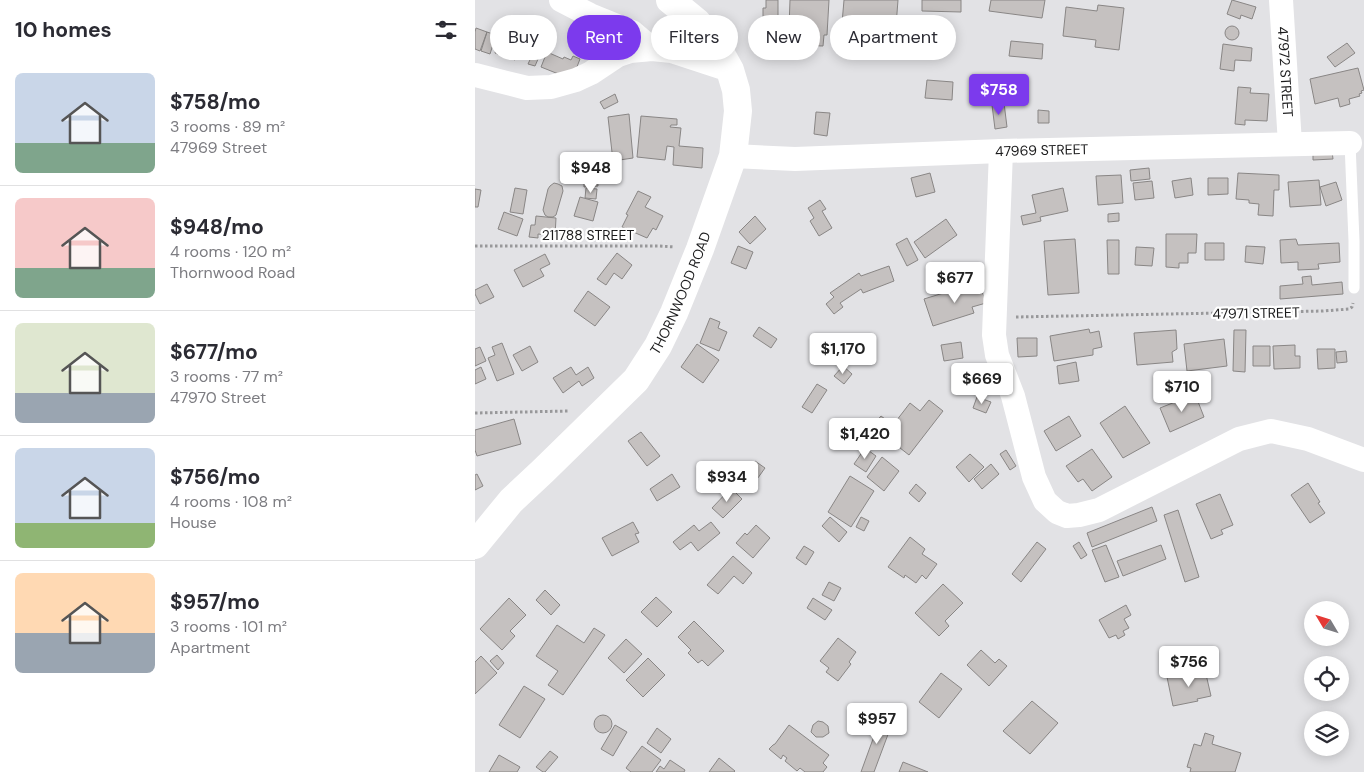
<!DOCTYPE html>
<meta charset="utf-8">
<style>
:root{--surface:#fff;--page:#f7f7f7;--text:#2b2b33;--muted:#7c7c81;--line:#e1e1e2;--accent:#7c3aed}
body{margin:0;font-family:"DM Sans",sans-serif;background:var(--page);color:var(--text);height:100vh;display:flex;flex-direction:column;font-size:19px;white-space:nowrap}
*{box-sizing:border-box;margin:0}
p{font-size:16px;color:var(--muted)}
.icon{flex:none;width:28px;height:28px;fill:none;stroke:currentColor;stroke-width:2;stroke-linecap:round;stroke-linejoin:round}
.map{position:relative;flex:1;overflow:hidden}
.drawer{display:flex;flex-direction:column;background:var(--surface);width:475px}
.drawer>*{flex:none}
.guide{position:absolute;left:15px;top:15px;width:475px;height:45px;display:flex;gap:10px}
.needle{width:32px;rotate:308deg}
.buttons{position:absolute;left:829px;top:601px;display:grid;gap:10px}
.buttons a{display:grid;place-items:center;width:45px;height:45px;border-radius:50%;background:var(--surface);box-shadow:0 2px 12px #0003;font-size:25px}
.price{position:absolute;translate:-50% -42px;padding:0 11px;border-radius:5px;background:#fff;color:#222;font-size:16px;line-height:32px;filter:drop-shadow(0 1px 2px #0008)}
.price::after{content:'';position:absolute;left:50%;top:30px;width:15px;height:11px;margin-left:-8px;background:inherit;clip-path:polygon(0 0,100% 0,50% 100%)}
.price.on{background:var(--accent);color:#fff}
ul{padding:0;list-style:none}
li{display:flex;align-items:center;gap:15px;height:125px;padding:0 15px}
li+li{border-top:1px solid var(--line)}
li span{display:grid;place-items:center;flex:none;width:140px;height:100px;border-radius:8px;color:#555}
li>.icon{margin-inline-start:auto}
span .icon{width:60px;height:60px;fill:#fffc;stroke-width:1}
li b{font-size:21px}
h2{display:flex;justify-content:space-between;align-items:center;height:60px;padding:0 15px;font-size:21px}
.tag{padding:0 18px;border-radius:22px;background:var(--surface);box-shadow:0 2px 12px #0003;font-size:18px;line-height:45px}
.tag.on{background:var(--accent);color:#fff}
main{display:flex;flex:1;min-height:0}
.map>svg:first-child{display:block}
.building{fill:#c5c1c0;stroke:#898685}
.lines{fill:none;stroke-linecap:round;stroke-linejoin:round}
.path{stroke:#98989a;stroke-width:3;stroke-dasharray:2.5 2.5;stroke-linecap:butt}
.lane{stroke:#fff;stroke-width:11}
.street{stroke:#fff;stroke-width:24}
.secondary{stroke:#fff;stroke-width:28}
.labels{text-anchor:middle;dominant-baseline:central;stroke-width:4.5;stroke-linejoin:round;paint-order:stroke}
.street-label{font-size:14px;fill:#1b1b1c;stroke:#fff}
</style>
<main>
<section class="drawer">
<h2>10 homes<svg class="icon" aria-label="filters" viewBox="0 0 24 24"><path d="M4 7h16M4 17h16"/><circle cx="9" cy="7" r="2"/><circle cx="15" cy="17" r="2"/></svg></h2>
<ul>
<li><span style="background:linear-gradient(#c9d6e8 70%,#7fa58c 0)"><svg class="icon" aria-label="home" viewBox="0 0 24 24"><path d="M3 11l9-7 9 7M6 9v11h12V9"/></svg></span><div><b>$758/mo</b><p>3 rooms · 89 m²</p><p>47969 Street</p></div></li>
<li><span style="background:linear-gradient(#f6c9c9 70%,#7fa58c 0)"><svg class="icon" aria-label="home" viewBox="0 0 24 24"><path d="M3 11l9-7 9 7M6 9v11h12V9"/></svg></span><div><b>$948/mo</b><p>4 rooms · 120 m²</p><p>Thornwood Road</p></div></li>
<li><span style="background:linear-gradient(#dfe7d0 70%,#9aa5b1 0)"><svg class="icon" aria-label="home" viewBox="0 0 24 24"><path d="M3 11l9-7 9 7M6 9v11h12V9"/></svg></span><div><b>$677/mo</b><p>3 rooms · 77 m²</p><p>47970 Street</p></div></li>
<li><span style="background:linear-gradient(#c9d6e8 75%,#8fb573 0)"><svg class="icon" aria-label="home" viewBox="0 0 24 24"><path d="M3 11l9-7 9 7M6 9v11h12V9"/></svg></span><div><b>$756/mo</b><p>4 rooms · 108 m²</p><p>House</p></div></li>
<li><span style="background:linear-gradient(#ffd9b3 60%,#9aa5b1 0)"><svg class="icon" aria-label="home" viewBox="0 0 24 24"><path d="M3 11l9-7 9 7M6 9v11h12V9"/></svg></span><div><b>$957/mo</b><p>3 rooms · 101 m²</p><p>Apartment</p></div></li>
</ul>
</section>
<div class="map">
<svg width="889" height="772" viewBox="0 0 889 772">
<rect width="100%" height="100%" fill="#e2e2e5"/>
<path class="building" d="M 291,0 L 303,0 L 303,25 L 288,24 L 288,8 L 291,8 Z
M 315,0 L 354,0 L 352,35 L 349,35 L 348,46 L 317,45 L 317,29 L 314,28 Z
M 369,0 L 423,0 L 421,26 L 379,22 L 378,36 L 366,35 Z
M 447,0 L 486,0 L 486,12 L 447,11 Z
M 516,0 L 570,0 L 567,18 L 514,11 Z
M 757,0 L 781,7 L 777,19 L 766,15 L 765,19 L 752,14 Z
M 623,5 L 649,8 L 644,50 L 620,47 L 621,40 L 588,36 L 591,7 L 622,11 Z
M750 33a7 7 0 1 1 14 0a7 7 0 1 1-14 0Z
M 1,28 L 12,32 L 5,51 L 0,49 L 0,32 Z
M 12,32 L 21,35 L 15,54 L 6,51 Z
M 25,36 L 35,40 L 28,56 L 20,53 Z
M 36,39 L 46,42 L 40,60 L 31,57 Z
M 536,41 L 568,44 L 567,59 L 534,56 Z
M 872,43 L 880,53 L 860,67 L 852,57 Z
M 748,44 L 777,48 L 776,61 L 760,60 L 759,71 L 745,69 Z
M 61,47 L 67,50 L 60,66 L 53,64 Z
M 72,52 L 88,59 L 89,57 L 96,60 L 98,56 L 105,59 L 98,77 L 91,77 L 66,67 Z
M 883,68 L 889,90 L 886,91 L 887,93 L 884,94 L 885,96 L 874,99 L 875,104 L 865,107 L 863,98 L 840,104 L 835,79 Z
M 452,80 L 478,82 L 477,100 L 450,98 Z
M 763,87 L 776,88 L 775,93 L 794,94 L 792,121 L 770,120 L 770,125 L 760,124 Z
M 140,94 L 143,102 L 129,109 L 125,102 Z
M 529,103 L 532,127 L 520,129 L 517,105 Z
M 563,110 L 574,111 L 574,123 L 563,123 Z
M 341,112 L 355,113 L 352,136 L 339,134 Z
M 154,114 L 158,158 L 138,161 L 133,117 Z
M 166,116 L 202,119 L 202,125 L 196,125 L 195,127 L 206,128 L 204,146 L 228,148 L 227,168 L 198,165 L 199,147 L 192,146 L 190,160 L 162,157 Z
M 857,151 L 858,159 L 838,160 L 838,152 Z
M 674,168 L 675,179 L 656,181 L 655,170 Z
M 109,172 L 122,172 L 123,186 L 109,187 Z
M 455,173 L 460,192 L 441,197 L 436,178 Z
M 763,173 L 804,175 L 804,190 L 799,190 L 798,216 L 783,215 L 784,204 L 774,203 L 774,200 L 761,199 Z
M 646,175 L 648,203 L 623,205 L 621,176 Z
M 716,178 L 718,195 L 700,198 L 697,181 Z
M 733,178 L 753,178 L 753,194 L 733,195 Z
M 844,180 L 846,205 L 815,207 L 813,182 Z
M 677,181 L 679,198 L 660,200 L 658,183 Z
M 861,182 L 867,200 L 851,206 L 845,187 Z
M 79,183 L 83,184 L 87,186 L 88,191 L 81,215 L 78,217 L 73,217 L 70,215 L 68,210 L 73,189 L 75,186 Z
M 40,188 L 52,190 L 48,214 L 35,212 Z
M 111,188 L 122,189 L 121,199 L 110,198 Z
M 588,188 L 593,211 L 565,217 L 566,221 L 548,225 L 546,216 L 561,213 L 557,195 Z
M 0,189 L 6,190 L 3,207 L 0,207 Z
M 163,191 L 176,197 L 170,207 L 188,216 L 181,230 L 178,228 L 172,238 L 147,227 L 153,215 L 151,214 Z
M 105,197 L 123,202 L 118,221 L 99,216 Z
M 345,200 L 351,209 L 347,211 L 357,228 L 344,236 L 335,221 L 339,218 L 333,208 Z
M 29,212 L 48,219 L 42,236 L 23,229 Z
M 644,213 L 644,221 L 633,222 L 633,214 Z
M 61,216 L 81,218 L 80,236 L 63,234 L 63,238 L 54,237 L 56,225 L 60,225 Z
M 280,216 L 291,229 L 275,244 L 264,232 Z
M 471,219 L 482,235 L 450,258 L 439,242 Z
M 691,234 L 722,234 L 721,253 L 713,253 L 713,263 L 704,263 L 704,268 L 691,267 Z
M 432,238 L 443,260 L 432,266 L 421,244 Z
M 600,239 L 604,293 L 573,295 L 569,241 Z
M 821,239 L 823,245 L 864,243 L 865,262 L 843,264 L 844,269 L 823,270 L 823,262 L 806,263 L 805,240 Z
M 632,240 L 644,240 L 644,274 L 633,274 Z
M 730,243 L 749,243 L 749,260 L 730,260 Z
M 263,246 L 278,252 L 271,269 L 256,263 Z
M 771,246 L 790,247 L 788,264 L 770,262 Z
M 661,247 L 679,248 L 677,266 L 660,265 Z
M 142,253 L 157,265 L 147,279 L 139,273 L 131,285 L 122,279 Z
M 70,254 L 75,264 L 65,269 L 69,276 L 48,287 L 39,270 Z
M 414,266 L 419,281 L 388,293 L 386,289 L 365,303 L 368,307 L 359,314 L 351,304 L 359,297 L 355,293 L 384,273 L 386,276 Z
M 836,276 L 837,285 L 867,282 L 868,294 L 805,299 L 805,286 L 828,284 L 827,277 Z
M 504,282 L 511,303 L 497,307 L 499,313 L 458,326 L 449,299 Z
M 12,284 L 19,297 L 5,304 L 0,294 L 0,290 Z
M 113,291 L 135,307 L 120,326 L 99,311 Z
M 235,318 L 245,322 L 243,328 L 252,332 L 244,351 L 225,343 Z
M 284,327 L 302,339 L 296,348 L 278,336 Z
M 614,329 L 615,333 L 624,331 L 627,347 L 618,349 L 618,355 L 579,361 L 575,336 Z
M 701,330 L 702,349 L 697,352 L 698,362 L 662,365 L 659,333 Z
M 759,330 L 771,330 L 770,372 L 758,371 Z
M 542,338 L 562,338 L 562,356 L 543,357 Z
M 749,339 L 752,366 L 712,371 L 709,344 Z
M 486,342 L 488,358 L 469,361 L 466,345 Z
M 27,343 L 39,374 L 22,381 L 13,358 L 20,355 L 17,347 Z
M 222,344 L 244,360 L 228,383 L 206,367 Z
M 820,345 L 820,356 L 825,356 L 825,368 L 799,369 L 798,346 Z
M 55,346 L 63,362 L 47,371 L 38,355 Z
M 778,346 L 795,346 L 795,366 L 778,366 Z
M 5,347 L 11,361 L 0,366 L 0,349 Z
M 842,349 L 860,349 L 860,368 L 843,369 Z
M 871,351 L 872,362 L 862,363 L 861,352 Z
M 601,362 L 604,381 L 584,384 L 582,366 Z
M 368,366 L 377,374 L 369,384 L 359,376 Z
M 6,367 L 11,379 L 0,384 L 0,370 Z
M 96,367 L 101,375 L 113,367 L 119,378 L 107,386 L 104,381 L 88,393 L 78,378 Z
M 342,384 L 352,390 L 337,413 L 327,407 Z
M 720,394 L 729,417 L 695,432 L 685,408 Z
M 502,397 L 516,402 L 511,413 L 498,408 Z
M 454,400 L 468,411 L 434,455 L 397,426 L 406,416 L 418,425 L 435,403 L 445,411 Z
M 650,406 L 675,443 L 648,458 L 625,423 Z
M 594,416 L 606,436 L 581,451 L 569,431 Z
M 39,419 L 46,444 L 2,456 L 0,450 L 0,430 Z
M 166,432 L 185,456 L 172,466 L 153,441 Z
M 390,448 L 401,456 L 391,472 L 379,464 Z
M 617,449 L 637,477 L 617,491 L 608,479 L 603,482 L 591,466 Z
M 531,450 L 541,466 L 535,470 L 525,454 Z
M 495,454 L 509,467 L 494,482 L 481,467 Z
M 407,457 L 424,471 L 409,491 L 392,477 Z
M 280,461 L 290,468 L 280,482 L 270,475 Z
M 516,464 L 524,474 L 507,489 L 499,479 Z
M 2,474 L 8,486 L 0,490 L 0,475 Z
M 197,474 L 205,487 L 182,501 L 175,489 Z
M 375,476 L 399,491 L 376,527 L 353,512 Z
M 833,483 L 845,502 L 843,503 L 850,513 L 835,523 L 816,495 Z
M 441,484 L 451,493 L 444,502 L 434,493 Z
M 256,488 L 267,499 L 248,518 L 237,508 Z
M 745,494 L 758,525 L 746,530 L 748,534 L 736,539 L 721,504 Z
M 677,507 L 682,521 L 617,547 L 612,533 Z
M 703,510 L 724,577 L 710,582 L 689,515 Z
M 355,517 L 372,532 L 364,542 L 347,526 Z
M 386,517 L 394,521 L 389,531 L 381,527 Z
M 158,522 L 164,533 L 160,534 L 164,542 L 137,556 L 127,538 Z
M 236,522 L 245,533 L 223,551 L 216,542 L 205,550 L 198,542 L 219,525 L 224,531 Z
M 281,525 L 295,538 L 278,558 L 261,543 L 270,533 L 272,535 Z
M 435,537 L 450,549 L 447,554 L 462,564 L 451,579 L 447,575 L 441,583 L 430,575 L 429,578 L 413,567 Z
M 562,542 L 571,549 L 546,582 L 537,574 Z
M 604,542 L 612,555 L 606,559 L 598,546 Z
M 631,545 L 644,577 L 630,582 L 617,550 Z
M 686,545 L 691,559 L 648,576 L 642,561 Z
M 329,546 L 339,552 L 331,565 L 321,558 Z
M 258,556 L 277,573 L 268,584 L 259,576 L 243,594 L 232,585 Z
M 354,582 L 366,588 L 359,601 L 347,595 Z
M 468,584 L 488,603 L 470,621 L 474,626 L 464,636 L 440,613 Z
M 70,590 L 85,605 L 76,615 L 61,600 Z
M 181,597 L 197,612 L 182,627 L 166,612 Z
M 34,598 L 51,615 L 35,631 L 40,636 L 27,650 L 5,629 Z
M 338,598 L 357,610 L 350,620 L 332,608 Z
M 651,605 L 656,615 L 649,619 L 654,628 L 648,631 L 650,635 L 643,639 L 641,635 L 634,638 L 624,620 Z
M 219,621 L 249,651 L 233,666 L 227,660 L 223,663 L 213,653 L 216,650 L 203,637 Z
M 82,625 L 109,643 L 119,628 L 130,635 L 88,695 L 73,685 L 83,671 L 61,656 Z
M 363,638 L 381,652 L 374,662 L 376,664 L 363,681 L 351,672 L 354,668 L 345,661 Z
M 151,639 L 167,654 L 149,673 L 133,658 Z
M 506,650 L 520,663 L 524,659 L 532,666 L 514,686 L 492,665 Z
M 22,655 L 29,663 L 23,670 L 15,661 Z
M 6,656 L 22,673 L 0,694 L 0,662 Z
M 173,658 L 190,675 L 168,697 L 151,680 Z
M 730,670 L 736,696 L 722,699 L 723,701 L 698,706 L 692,677 L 717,672 L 718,673 Z
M 466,673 L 487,689 L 464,718 L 444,702 Z
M 49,686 L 70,699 L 45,738 L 24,725 Z
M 557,701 L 583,723 L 555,754 L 528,731 Z
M119 724a9 9 0 1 1 18 0a9 9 0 1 1-18 0Z
M 406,717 L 418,721 L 399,772 L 386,772 Z
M 343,721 L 348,722 L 353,726 L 354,733 L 348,737 L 341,737 L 336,732 L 338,725 Z
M 140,725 L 152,732 L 138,756 L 126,749 Z
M 314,725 L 354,755 L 348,763 L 352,767 L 348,772 L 330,772 L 325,768 L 322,771 L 310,761 L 312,758 L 308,755 L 306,759 L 294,749 L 298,745 L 300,744 Z
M 182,728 L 196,739 L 186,753 L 172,743 Z
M 730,733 L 739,736 L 737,744 L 766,753 L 760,772 L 715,772 L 716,768 L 712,767 L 719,744 L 726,746 Z
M 167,746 L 186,760 L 177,772 L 156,772 L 151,768 Z
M 75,751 L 83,757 L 70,772 L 68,772 L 61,767 Z
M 24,755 L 45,767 L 42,772 L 14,772 Z
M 244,758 L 260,771 L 259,772 L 234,772 Z
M 195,760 L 210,770 L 209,772 L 181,772 L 185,766 L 189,769 Z
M 428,762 L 453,772 L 424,772 Z"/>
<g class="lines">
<path class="path" d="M 0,246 L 184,246 L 200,247
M 541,317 L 848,311 L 874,309 L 877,307 L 878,303
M 0,413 L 94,411"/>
<path class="lane" d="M 875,143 L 879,241 L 879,288"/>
<g class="street">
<path d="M 86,0 L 115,15 L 157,32 L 177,49"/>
<path id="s1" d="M 806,0 L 815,144"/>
<path d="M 0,75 L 52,88 L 76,87 L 101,80 L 116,73 L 143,55 L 155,51 L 177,49 L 197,51 L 255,70"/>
<path d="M 526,151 L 519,335 L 522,355 L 538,396 L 559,477 L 570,501 L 582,512 L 592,516 L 604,515 L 624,510 L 764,439 L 796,431 L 833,439 L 889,460"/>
<path id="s2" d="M 258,156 L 320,159 L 526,151 L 875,143"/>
</g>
<path class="secondary" id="s3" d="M 0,545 L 36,501 L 68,471 L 161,380 L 183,346 L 199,313 L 225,249 L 258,156 L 263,111 L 261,90 L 255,70 L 240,43 L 222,22 L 195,0"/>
</g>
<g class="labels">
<g class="street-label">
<text stroke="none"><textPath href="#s1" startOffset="72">47972 STREET</textPath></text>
<text stroke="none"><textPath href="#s2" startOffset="309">47969 STREET</textPath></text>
<text x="113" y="235">211788 STREET</text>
<text stroke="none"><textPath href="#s3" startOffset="329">THORNWOOD ROAD</textPath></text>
<text transform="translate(781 313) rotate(-1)">47971 STREET</text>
</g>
</g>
</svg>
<div class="buttons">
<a><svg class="needle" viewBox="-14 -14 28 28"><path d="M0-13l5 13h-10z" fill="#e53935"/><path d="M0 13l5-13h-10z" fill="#7c7c81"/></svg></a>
<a><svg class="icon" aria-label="locate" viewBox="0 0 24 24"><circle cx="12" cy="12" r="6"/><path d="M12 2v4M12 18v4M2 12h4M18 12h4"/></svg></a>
<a><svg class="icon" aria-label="layers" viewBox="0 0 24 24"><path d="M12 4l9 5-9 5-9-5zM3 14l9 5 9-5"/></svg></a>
</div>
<b class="price on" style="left:524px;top:116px">$758</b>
<b class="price" style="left:116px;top:194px">$948</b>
<b class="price" style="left:480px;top:304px">$677</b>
<b class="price" style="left:368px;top:375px">$1,170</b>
<b class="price" style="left:507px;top:405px">$669</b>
<b class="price" style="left:707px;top:413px">$710</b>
<b class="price" style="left:390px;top:460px">$1,420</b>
<b class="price" style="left:252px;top:503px">$934</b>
<b class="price" style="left:714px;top:688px">$756</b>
<b class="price" style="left:402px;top:745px">$957</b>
<div class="guide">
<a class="tag">Buy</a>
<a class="tag on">Rent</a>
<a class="tag">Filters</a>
<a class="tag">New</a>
<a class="tag">Apartment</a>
</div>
</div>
</main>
